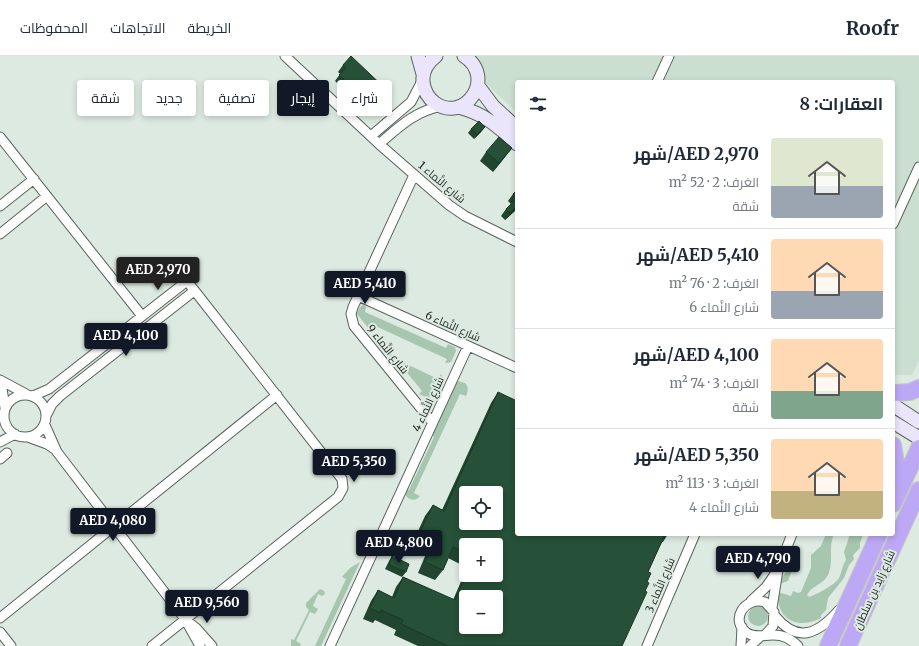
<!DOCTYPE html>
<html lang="ar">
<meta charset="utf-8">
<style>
:root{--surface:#fff;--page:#f6f6f7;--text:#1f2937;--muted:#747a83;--line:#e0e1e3;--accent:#111827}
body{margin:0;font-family:Merriweather,Cairo,serif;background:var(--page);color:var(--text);direction:rtl;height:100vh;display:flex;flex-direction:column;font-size:15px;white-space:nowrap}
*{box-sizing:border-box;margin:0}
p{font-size:13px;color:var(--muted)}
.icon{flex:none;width:22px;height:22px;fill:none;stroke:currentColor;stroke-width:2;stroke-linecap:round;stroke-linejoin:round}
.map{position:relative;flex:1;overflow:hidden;direction:ltr}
.panel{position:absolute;left:515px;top:24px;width:380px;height:456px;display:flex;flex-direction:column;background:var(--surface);border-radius:4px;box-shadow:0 2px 6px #0003;direction:rtl}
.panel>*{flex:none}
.guide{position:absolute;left:12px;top:24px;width:380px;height:36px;direction:rtl;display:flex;gap:8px}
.buttons{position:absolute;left:459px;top:430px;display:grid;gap:8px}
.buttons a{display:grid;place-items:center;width:44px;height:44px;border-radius:4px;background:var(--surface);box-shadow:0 2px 6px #0003;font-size:20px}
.price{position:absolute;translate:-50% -34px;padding:0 9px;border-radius:4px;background:var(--accent);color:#fff;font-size:13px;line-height:26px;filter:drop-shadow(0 1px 2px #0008)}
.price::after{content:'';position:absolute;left:50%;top:24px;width:12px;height:9px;margin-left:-6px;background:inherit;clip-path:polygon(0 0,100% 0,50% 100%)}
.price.current{background:#222;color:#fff}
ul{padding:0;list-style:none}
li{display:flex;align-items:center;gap:12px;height:100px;padding:0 12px}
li+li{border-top:1px solid var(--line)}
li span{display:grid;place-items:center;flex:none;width:112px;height:80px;border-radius:4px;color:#555}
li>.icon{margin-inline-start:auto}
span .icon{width:48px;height:48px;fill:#fffc;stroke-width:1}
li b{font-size:17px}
h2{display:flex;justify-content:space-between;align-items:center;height:48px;padding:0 12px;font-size:17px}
.tag{padding:0 14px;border-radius:4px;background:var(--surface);box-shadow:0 2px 6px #0003;font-size:14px;line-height:36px}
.tag.current{background:var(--accent);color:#fff}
header{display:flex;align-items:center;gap:24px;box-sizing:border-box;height:56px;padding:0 20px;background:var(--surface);border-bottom:1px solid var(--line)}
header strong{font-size:19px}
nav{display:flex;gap:22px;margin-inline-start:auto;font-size:14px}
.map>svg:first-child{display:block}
.built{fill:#cbdfd1}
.green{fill:#a6c6b0}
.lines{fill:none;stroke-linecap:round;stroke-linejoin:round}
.street-casing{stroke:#58635c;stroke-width:11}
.secondary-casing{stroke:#58635c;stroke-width:15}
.highway-casing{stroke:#c4c6c4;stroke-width:18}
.street{stroke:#fff;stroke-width:9}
.secondary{stroke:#ebe5fc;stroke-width:13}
.highway{stroke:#bda8f6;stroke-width:16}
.wall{fill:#21452f}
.shaded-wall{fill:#1b3826}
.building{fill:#265037;stroke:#1b3826;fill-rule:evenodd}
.labels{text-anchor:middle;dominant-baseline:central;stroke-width:4;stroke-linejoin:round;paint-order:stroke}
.street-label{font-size:11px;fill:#1d221e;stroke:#ddeae1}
</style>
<header>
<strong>Roofr</strong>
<nav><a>الخريطة</a><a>الاتجاهات</a><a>المحفوظات</a></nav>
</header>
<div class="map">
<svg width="919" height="590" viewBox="0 0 919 590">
<rect width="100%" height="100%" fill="#ddeae1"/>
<path class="built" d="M 457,0 L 919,0 L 919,304 L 912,319 L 893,319 L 893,26 L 517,26 L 517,57 Z"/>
<path class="green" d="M 363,249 L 366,251 L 365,256 L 446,292 L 448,288 L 455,291 L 456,295 L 451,306 L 447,307 L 445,307 L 447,303 L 371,268 L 369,273 L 357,258 L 359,252 Z
M 386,293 L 392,296 L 392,301 L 438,323 L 441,318 L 444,324 L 436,338 L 428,342 L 419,338 L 422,335 L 401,309 L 398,311 L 385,295 Z
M 458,325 L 465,327 C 469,331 468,335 466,340 L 460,338 L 414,437 L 420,440 C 416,445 411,445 406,440 L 406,433 L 409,434 L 434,381 L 432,378 L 456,326 Z
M 826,478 L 834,478 C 828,491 834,506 828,519 C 823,529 812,529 807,539 L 809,541 C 816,539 836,528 839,522 C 842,516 842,510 846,504 L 844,496 L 850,478 L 863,478 L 860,487 L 860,492 L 853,499 L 854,503 L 849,509 L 844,522 L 828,542 L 826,554 L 821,559 L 821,562 C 798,574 776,564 778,536 L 791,540 L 793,535 L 798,537 L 801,536 L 811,512 L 811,499 L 821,490 Z
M 792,496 L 795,497 L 797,501 L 788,525 L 780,528 L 780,524 L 787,515 L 786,507 Z
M 360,506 L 321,590 L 315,590 L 346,523 L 342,521 L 350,512 Z
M 320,533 L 324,535 L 325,538 L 322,540 L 318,538 L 313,550 L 318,553 L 315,558 L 310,556 L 296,585 L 301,588 L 300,590 L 291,590 L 291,583 L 294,584 L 309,554 L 306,551 L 306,547 Z
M748 560a10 10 0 1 1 20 0a10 10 0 1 1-20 0Z"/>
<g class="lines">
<defs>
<path id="street" d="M 285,0 L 379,88 L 449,149 L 465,160 L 517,186
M 657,26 L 669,0
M 371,80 L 411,46 L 423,23
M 0,81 L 142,260
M 379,88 C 399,71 415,55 442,50
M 414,119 L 353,251 L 351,258 L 354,270 L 432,366
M 0,150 L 34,123
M 893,168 L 919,111
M 0,178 L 47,140
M 358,240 L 517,312
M 0,324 L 26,338
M 1,326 L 5,352
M4 360a21 21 0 1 1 42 0a21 21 0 1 1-42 0Z
M 33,340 L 49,333 L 187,225 L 342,423 L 343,432 L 338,441 L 152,590
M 47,358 L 52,348 L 60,340 L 194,235
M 45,369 L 57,396 L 185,563 L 200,590
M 28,381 L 47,388 L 56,394
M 0,386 L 15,378
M 0,403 L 7,397
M 751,545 L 766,531 L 775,518
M 772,552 L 778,514 L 792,478
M 775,560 C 798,588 818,578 839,554
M 0,562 L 277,339
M 186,564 L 196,572 L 212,590
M 0,576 L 11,590
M 766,578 L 773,570 L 774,556 L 765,546 C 745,540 729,564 747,577 C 761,586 777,569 798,590
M 330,590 L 468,290
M 647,590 L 695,478
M 741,590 L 742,571
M 750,590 L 761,580"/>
<path id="secondary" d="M 418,0 L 423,18
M 436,0 C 428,6 422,15 423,26 C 424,34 428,42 435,47 C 465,68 497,21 464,0
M 478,30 L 493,50 L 517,72
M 458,51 C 484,57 499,71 517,88
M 893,349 L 919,366
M 893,366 L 919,382"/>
<path id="highway" d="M 893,337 L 910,336 L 919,332
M 893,389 L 896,407 L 896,434
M 893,448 L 919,392
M 828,590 L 879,478
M 848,590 L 919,434"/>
</defs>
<use href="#street" class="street-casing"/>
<use href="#secondary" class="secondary-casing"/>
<use href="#highway" class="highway-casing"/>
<use href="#street" class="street"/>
<use href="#secondary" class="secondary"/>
<use href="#highway" class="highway"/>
</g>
<path class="wall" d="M 343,9 L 390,37 L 385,43 L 377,52 L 375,51 L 368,57 L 335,25 L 340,18 L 338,16 Z
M 485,71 L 481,76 L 474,83 L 468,77 L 471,73 Z
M 512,92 L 505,101 L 493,116 L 480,105 L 486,96 Z
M 517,134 L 517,153 L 505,164 L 501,160 L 506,153 L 511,148 L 508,145 L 513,138 Z
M 498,336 L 517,478 L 669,478 L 668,478 L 663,486 L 662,486 L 648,516 L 647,526 L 622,590 L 418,590 L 394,579 L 396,574 L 375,564 L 373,567 L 363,563 L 371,545 L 378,534 L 392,541 L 396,531 L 403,521 L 453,544 L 466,514 L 466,519 L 496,519 L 466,489 L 466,511 L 448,502 L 443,514 L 435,524 L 418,517 L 428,493 L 413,486 L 425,460 L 433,449 L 442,454 L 491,347 Z
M 392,500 L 406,516 L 402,521 L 385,513 L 389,505 Z"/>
<path class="shaded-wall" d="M 390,37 L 385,43 L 377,52 L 381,46 Z
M 380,44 L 375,51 L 368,57 L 373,51 Z
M 485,71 L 481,76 L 474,83 L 477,78 Z
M 512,92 L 505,101 L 493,116 L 499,107 Z
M 517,150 L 517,153 L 505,164 L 510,157 Z"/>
<path class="building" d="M 351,0 L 390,37 L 381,46 L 380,44 L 373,51 L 339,19 L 346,12 L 343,9 Z
M 479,65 L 485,71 L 477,78 L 471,73 Z
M 499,81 L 512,92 L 499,107 L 486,96 Z
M 517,134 L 517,150 L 510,157 L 506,153 L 517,142 L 513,138 Z
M 498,336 L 517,345 L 517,478 L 665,478 L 648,516 L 651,517 L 647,526 L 649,527 L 645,535 L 647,536 L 622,590 L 448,590 L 401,568 L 403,564 L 381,554 L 380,557 L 370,552 L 378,534 L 394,542 L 403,521 L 455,544 L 466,519 L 496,519 L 496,489 L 466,489 L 466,497 L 453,491 L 443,514 L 425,506 L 435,483 L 420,476 L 433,449 L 444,455 ZM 466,437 L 496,437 L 496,467 L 466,467 ZM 466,541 L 496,541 L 496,571 L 466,571 Z
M 392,500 L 409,508 L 406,516 L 389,509 Z"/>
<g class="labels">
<g class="street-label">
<text transform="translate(442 126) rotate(40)">شارع النَّماء 1</text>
<text transform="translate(453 270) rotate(24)">شارع النَّماء 6</text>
<text transform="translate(388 293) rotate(51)">شارع النَّماء 9</text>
<text transform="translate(428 348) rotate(-65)">شارع النَّماء 4</text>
<text transform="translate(660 529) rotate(-67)">شارع النَّماء 3</text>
<text transform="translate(874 534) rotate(-66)">شارع زايد بن سلطان</text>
</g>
</g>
</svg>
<div class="buttons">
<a><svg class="icon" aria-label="locate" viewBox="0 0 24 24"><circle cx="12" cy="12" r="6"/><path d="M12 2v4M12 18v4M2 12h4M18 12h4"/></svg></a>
<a>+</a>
<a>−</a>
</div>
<b class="price current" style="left:158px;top:235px">AED 2,970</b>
<b class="price" style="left:365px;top:249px">AED 5,410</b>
<b class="price" style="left:126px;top:301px">AED 4,100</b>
<b class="price" style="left:354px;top:427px">AED 5,350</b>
<b class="price" style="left:113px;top:486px">AED 4,080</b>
<b class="price" style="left:399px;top:508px">AED 4,800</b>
<b class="price" style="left:758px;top:524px">AED 4,790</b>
<b class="price" style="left:207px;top:568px">AED 9,560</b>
<div class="guide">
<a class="tag">شراء</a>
<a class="tag current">إيجار</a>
<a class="tag">تصفية</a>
<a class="tag">جديد</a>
<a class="tag">شقة</a>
</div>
<section class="panel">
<h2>العقارات: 8<svg class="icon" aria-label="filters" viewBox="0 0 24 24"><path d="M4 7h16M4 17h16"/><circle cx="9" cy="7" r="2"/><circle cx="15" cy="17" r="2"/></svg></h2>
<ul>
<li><span style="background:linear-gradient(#dfe7d0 60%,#9aa5b1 0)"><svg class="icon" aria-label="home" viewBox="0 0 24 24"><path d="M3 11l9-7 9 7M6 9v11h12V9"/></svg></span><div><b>AED 2,970/شهر</b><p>الغرف: 2 · 52 m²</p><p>شقة</p></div></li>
<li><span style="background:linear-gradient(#ffd9b3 65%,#9aa5b1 0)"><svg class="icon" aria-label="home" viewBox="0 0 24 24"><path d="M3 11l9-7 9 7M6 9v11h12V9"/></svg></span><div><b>AED 5,410/شهر</b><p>الغرف: 2 · 76 m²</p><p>شارع النَّماء 6</p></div></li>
<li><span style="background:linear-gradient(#ffd9b3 65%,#7fa58c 0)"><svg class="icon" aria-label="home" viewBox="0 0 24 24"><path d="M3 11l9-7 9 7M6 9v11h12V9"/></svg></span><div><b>AED 4,100/شهر</b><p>الغرف: 3 · 74 m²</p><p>شقة</p></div></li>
<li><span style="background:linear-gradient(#ffd9b3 65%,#c2b280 0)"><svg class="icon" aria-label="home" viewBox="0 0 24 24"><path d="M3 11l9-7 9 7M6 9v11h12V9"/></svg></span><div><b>AED 5,350/شهر</b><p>الغرف: 3 · 113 m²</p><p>شارع النَّماء 4</p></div></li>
</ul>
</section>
</div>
